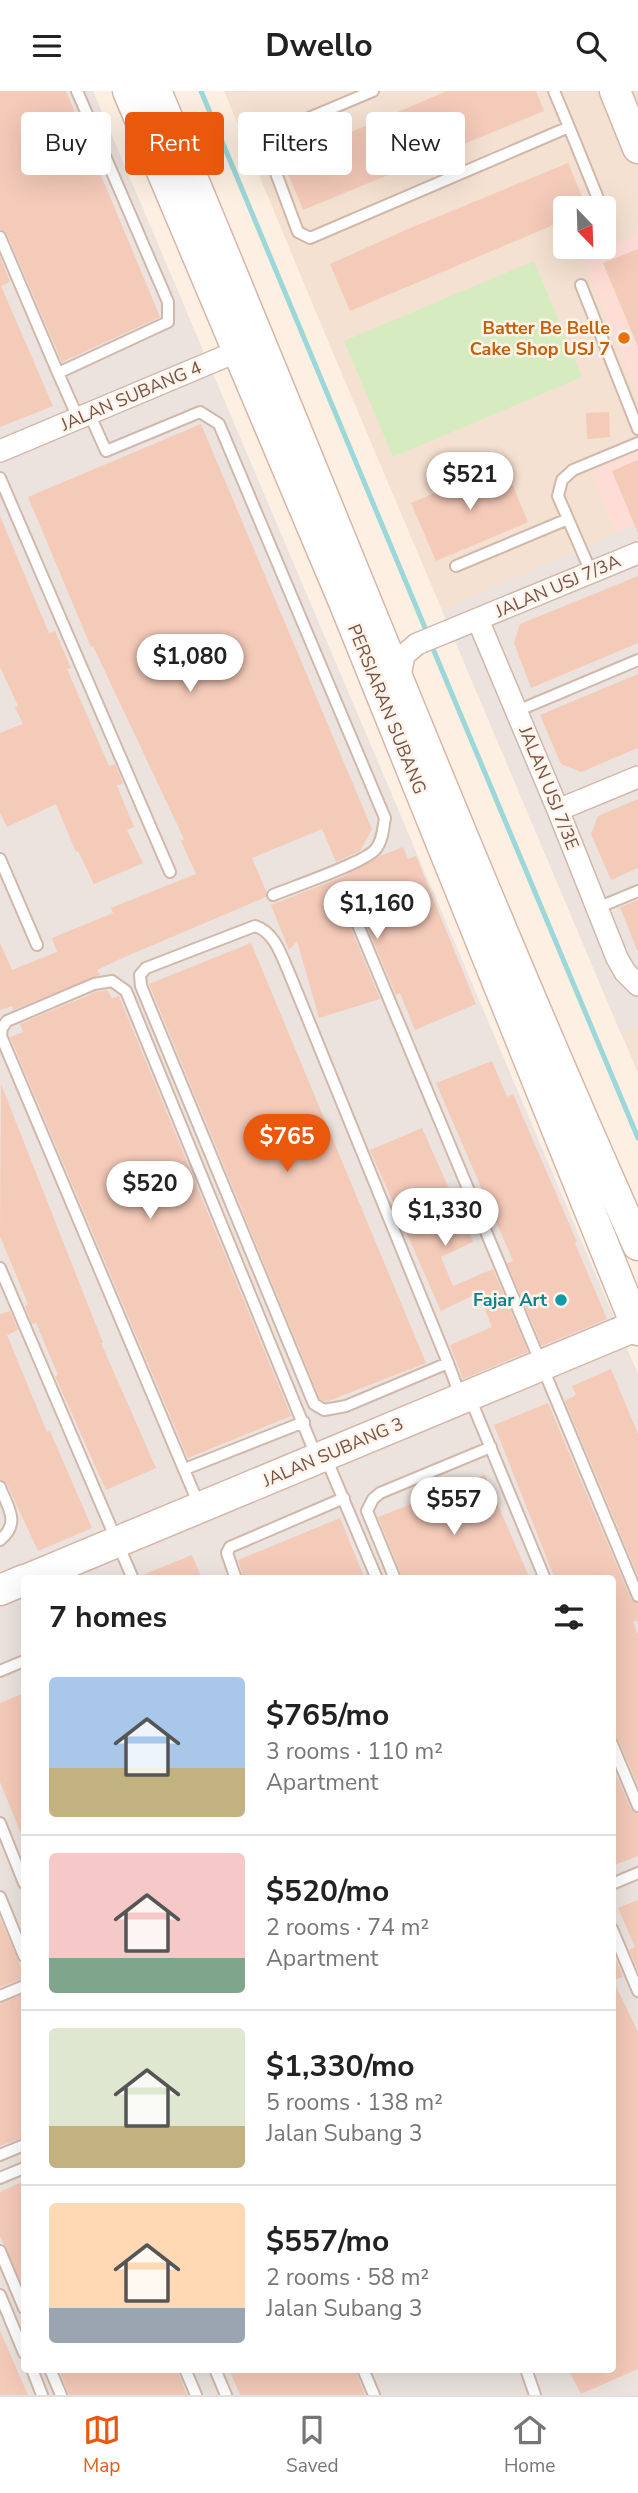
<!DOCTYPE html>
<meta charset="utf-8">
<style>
:root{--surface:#fff;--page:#f6f6f6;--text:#222;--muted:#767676;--line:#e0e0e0;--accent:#ea580c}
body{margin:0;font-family:"Nunito Sans",sans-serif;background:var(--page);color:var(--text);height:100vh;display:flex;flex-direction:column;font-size:26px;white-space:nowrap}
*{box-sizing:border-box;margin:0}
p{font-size:23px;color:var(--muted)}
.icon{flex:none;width:38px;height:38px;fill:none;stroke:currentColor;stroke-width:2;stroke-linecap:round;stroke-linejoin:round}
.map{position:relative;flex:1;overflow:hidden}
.drawer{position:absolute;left:21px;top:1484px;width:595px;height:798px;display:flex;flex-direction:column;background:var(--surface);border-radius:7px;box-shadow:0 7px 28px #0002}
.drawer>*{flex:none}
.hud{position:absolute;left:21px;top:21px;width:597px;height:63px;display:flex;gap:14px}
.needle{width:46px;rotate:157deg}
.buttons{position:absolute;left:553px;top:105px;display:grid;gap:14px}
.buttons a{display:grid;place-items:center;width:63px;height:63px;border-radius:7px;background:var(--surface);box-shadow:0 7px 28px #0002;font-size:35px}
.price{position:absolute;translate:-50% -60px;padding:0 16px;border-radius:24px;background:#fff;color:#222;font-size:23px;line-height:46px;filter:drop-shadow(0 2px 4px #0008)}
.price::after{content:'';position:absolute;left:50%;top:42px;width:21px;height:16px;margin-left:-10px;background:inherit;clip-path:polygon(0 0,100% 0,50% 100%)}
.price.selected{background:var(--accent);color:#fff}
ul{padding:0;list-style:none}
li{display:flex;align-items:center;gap:21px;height:175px;padding:0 28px}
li+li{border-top:2px solid var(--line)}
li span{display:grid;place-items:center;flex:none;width:196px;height:140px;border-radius:7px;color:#555}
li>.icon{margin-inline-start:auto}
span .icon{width:84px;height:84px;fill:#fffc;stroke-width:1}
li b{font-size:30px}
h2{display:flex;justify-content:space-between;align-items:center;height:84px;padding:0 28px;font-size:30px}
.tag{padding:0 24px;border-radius:7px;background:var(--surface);box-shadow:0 7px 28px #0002;font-size:24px;line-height:63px}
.tag.selected{background:var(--accent);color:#fff}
header{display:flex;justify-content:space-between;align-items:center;height:91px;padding:0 28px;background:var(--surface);font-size:32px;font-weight:700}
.menu{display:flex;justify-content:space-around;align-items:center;height:98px;border-top:2px solid var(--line);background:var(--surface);font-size:19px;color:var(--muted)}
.menu a{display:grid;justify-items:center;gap:4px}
.menu .selected{color:var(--accent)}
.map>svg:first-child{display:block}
.residential{fill:#f5e1d1;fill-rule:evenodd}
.commercial{fill:#feddd6}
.industrial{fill:#ece3de;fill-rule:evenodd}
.green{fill:#d7ebc1}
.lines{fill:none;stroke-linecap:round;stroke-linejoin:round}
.stream{stroke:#9cd8da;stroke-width:5}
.building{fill:#f4cab9}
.lane-casing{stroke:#d1b8ac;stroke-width:14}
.street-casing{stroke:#d1b8ac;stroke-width:24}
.secondary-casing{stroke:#d4b7a9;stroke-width:33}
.lane{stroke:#fff;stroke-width:10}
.street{stroke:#fff;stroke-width:21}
.secondary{stroke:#fff;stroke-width:30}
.food-dot{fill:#e8710a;stroke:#fff4ea;stroke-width:2.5}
.culture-dot{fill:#0f9aa8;stroke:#fff4ea;stroke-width:2.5}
.labels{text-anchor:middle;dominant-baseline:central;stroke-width:5;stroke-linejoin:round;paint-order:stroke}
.food-label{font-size:18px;font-weight:bold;fill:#c56008;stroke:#fff4ea;text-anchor:end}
.street-label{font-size:18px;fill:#765348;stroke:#fff4ea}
.culture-label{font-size:18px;font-weight:bold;fill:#0d838f;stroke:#fff4ea;text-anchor:end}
</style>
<header><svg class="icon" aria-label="menu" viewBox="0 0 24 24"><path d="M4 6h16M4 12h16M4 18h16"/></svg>Dwello<svg class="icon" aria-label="search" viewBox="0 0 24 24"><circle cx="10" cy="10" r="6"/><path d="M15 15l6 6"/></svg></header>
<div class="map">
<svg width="638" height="2304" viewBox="0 0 638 2304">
<rect width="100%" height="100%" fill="#fdf0e3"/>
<path class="residential" d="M 224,0 L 638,0 L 638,982 L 325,243 ZM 565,117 L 604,117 L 604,156 L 565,156 Z"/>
<path class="commercial" d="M 638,144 L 638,303 L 583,168 Z
M 638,362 L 638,438 L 618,446 L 592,382 Z"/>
<path class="industrial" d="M 0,0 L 93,0 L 638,1283 L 638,2304 L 0,2304 ZM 24,1488 L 612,1488 L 612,2278 L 24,2278 Z
M 638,432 L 638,935 L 621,943 L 442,519 Z"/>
<path class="green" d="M 534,170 L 582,286 L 393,366 L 344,250 Z"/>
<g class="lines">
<path class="stream" d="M 201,0 L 428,544
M 431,553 L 638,1047"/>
</g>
<path class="building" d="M 0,0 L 66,0 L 160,226 L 62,271 L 7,143 L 0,138 Z
M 447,0 L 536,0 L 544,20 L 303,119 L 283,70 Z
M 568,72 L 587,117 L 565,117 L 565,129 L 350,220 L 330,173 L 408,138 Z
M 638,158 L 638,256 L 603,172 Z
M 0,166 L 10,191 L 1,195 L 53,315 L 0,336 Z
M 609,321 L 610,346 L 587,348 L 586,322 Z
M 201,333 L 372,738 L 360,760 L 336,771 L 322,738 L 252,767 L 266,800 L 266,806 L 120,868 L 97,879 L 100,884 L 13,919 L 12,915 L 0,919 L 0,852 L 12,879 L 57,861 L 52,847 L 113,822 L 111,817 L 196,783 L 181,750 L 184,748 L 93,555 L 91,556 L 28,406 Z
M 638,369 L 638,442 L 612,380 Z
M 504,373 L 528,431 L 436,470 L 411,412 Z
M 0,425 L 49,542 L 55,540 L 71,577 L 67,578 L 109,675 L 115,673 L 123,692 L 117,695 L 134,736 L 127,739 L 143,772 L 94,793 L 78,760 L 76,761 L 56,713 L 7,736 L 0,722 L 0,642 L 23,633 L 15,616 L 18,615 L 0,576 Z
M 638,485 L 638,552 L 531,597 L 514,552 L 520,533 Z
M 638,583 L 638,657 L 581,681 L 561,673 L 540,624 Z
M 638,708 L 638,777 L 611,789 L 591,743 L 598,725 Z
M 403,756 L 408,768 L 416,765 L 476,913 L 415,939 L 400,902 L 396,904 L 355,807 L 348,802 L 341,806 L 341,813 L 380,908 L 319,927 L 297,850 L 289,859 L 271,814 L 342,786 L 380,765 Z
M 638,809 L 638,859 L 637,859 L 620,816 Z
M 251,852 L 426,1272 L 326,1311 L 320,1308 L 149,893 Z
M 107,899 L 112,907 L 119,905 L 291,1325 L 188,1367 L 10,946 L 23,941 L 20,933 L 96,901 Z
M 492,970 L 507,1006 L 513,1003 L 577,1151 L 575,1152 L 607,1228 L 542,1255 L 507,1172 L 513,1170 L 436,992 Z
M 1,993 L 103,1252 L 101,1252 L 156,1377 L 106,1399 L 55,1285 L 58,1284 L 36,1232 L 32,1233 L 25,1215 L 28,1213 L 0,1145 Z
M 422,1037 L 473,1151 L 441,1166 L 453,1195 L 493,1178 L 528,1261 L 463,1288 L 450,1254 L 492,1236 L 478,1202 L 441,1220 L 370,1059 Z
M 10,1220 L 18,1239 L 7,1244 L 47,1341 L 50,1340 L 92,1437 L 38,1460 L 7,1393 L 0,1388 L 0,1223 Z
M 611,1278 L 638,1343 L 638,1485 L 565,1310 L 576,1304 L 572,1295 Z
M 548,1312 L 631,1508 L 638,1513 L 638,1530 L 633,1531 L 638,1544 L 638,1695 L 619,1650 L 612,1645 L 612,1488 L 555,1488 L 494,1334 Z
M 485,1384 L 530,1488 L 403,1488 L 378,1426 Z
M 340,1427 L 365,1488 L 244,1488 L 238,1469 Z
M 192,1464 L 202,1488 L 141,1488 L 140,1485 Z
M 24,1602 L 24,1750 L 0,1691 L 0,1612 Z
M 612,1675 L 631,1718 L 638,1723 L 638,1765 L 612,1775 Z
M 638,1809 L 638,1880 L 629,1859 L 635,1856 L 618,1817 Z
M 0,1827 L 24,1883 L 24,1887 L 0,1896 Z
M 614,1864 L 623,1886 L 613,1889 L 638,1941 L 638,2278 L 581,2303 L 568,2278 L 612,2278 L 612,1865 Z
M 24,1903 L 24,2046 L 0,2055 L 0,1913 Z
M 24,2090 L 24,2198 L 0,2145 L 0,2101 Z
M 0,2240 L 28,2304 L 0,2304 Z
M 59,2278 L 177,2278 L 187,2304 L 69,2304 Z
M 229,2278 L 355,2278 L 365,2304 L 240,2304 Z"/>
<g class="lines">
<defs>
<path id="lane" d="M 373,0 L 278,40 L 267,58 L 298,141 L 310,147 L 569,36 L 554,0
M 569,36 L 597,105
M 0,146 L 58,282 L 168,231 L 168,211 L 77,0
M 581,194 L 638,338
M 58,282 L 78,327
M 89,322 L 106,360 L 200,321 L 219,333 L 385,727 C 383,737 383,750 375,759 C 363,772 293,796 273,804
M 0,387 L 170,781
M 456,475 L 568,428
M 591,481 L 558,405 L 562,389 L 573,379 L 638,352
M 517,620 L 638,569
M 0,768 L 37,854
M 348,810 L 638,1505
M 597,817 L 638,800
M 0,1177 L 133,1488
M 448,1272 L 346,1315 L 324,1319 L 314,1313 L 141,895 L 140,884 L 146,877 L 255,835 C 275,841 282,866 290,884 L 448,1272 L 461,1307
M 470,1307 L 545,1488
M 326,1367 L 377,1488
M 185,1378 L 304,1331
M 0,1396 C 8,1417 21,1432 0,1449
M 199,1414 L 1,945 L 2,937 L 7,930 L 94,893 L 112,890 L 126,900 L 317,1367
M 236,1488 L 227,1462 L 230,1456 L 344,1407
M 395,1488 L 367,1420 L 373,1408 L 380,1402 L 491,1356
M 0,1580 L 24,1570
M 612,1653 L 638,1715
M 0,1732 L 24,1792
M 612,1793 L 638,1782
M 0,1806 L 24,1865
M 612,1838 L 638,1900
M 0,1905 L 24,1895
M 0,2064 L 24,2054
M 0,2087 L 24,2077
M 0,2160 L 24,2217
M 0,2204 L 24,2262
M 32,2278 L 42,2304
M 50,2278 L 61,2304
M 185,2278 L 196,2304
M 215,2278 L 226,2304
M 363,2278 L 374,2304
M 526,2278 L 535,2304"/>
<path id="street" d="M 0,360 L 250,255
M 478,529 L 558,719 L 617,867 L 625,881 L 638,894
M 399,590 L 404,564 L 417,553 L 638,462
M 558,719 L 638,686"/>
<path id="secondary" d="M 128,0 L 344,511 L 638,1239
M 156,0 C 318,384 468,774 638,1154
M 615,0 L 638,57
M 28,1488 L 638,1234
M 0,1499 L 24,1489"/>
</defs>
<use href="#lane" class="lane-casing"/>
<use href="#street" class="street-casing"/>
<use href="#secondary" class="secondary-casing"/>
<use href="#lane" class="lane"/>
<use href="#street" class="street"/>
<use href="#secondary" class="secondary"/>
</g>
<circle class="food-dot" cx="624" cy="247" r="7"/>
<circle class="culture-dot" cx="561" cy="1209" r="7"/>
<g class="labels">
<g class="food-label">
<text x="610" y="237">Batter Be Belle<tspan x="610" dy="21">Cake Shop USJ 7</tspan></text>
</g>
<g class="street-label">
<text transform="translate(131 305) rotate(-23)">JALAN SUBANG 4</text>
<text transform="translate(558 495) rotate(-23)">JALAN USJ 7/3A</text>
<text transform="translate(387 618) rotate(68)">PERSIARAN SUBANG</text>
<text transform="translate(549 697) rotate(68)">JALAN USJ 7/3E</text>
<text transform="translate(333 1361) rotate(-23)">JALAN SUBANG 3</text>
</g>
<g class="culture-label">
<text x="547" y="1209">Fajar Art</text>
</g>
</g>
</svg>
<div class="buttons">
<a><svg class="needle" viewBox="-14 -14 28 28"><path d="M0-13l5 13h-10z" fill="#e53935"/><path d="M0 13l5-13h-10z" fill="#767676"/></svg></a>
</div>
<b class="price" style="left:470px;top:421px">$521</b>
<b class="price" style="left:190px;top:603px">$1,080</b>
<b class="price" style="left:377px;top:850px">$1,160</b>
<b class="price selected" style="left:287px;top:1083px">$765</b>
<b class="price" style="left:150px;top:1130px">$520</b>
<b class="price" style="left:445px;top:1157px">$1,330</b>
<b class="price" style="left:454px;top:1446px">$557</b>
<div class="hud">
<a class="tag">Buy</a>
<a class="tag selected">Rent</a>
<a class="tag">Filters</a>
<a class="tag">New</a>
</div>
<section class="drawer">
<h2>7 homes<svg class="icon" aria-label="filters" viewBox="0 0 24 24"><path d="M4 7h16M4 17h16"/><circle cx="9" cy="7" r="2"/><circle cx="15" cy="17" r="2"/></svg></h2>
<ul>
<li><span style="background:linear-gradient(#a9c7e8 65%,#c2b280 0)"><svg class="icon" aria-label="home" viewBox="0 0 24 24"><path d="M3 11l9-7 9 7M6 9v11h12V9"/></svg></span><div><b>$765/mo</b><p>3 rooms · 110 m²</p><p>Apartment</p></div></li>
<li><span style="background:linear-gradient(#f6c9c9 75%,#7fa58c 0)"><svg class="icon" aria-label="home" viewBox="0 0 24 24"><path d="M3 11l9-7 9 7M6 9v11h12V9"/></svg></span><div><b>$520/mo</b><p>2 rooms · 74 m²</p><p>Apartment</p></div></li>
<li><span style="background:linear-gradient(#dfe7d0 70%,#c2b280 0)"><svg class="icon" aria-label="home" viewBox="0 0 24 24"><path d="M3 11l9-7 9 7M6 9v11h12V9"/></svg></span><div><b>$1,330/mo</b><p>5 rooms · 138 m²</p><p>Jalan Subang 3</p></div></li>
<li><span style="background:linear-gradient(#ffd9b3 75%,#9aa5b1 0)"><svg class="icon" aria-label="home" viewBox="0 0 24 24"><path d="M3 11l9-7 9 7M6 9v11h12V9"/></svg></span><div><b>$557/mo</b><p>2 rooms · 58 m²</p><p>Jalan Subang 3</p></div></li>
</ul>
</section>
</div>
<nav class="menu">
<a class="selected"><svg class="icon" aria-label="map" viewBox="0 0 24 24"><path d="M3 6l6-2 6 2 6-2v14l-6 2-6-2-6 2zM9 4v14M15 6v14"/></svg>Map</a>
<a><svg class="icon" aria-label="saved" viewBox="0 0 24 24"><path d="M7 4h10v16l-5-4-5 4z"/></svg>Saved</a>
<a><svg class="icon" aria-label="home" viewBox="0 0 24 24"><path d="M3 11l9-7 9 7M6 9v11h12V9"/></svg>Home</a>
</nav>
